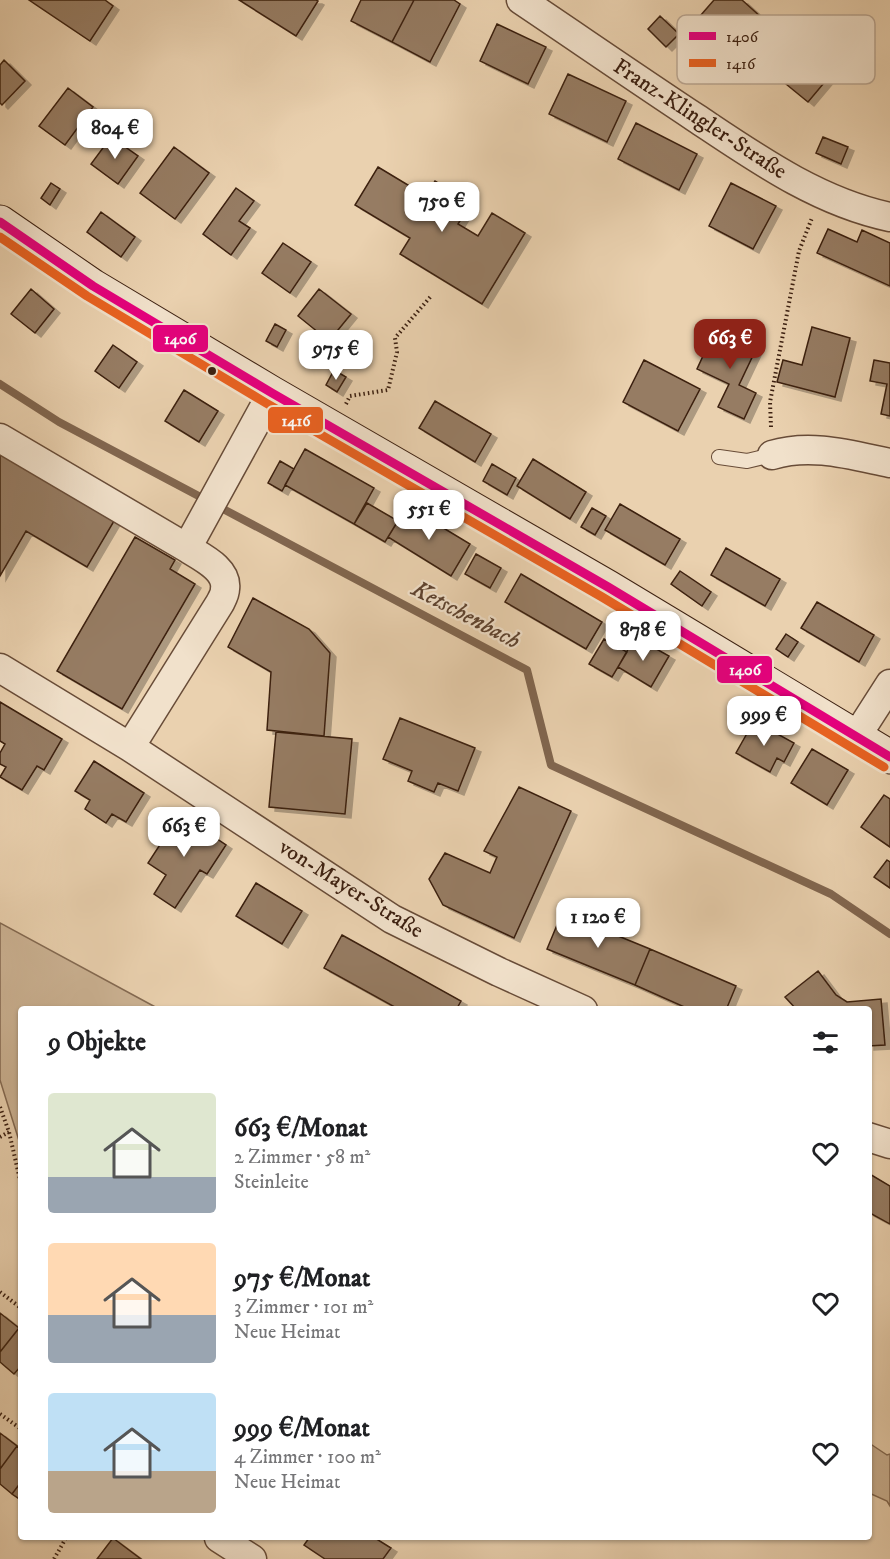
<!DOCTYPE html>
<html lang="de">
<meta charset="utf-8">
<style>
:root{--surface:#fff;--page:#f6f6f6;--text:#202124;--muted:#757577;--accent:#8f2418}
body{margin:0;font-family:"IM FELL DW Pica",serif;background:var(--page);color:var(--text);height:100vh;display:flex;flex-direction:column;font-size:22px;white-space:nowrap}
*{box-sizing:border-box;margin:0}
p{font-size:20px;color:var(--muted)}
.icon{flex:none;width:33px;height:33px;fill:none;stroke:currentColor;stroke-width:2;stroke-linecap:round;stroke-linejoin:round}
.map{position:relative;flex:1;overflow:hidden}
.panel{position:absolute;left:18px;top:1006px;width:854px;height:534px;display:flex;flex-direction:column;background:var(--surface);border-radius:6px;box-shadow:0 2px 4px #0004}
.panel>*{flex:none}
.price{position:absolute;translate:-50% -51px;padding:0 14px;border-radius:12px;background:#fff;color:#222;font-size:20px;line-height:39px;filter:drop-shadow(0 2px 3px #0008)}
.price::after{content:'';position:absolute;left:50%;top:36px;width:18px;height:14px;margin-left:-9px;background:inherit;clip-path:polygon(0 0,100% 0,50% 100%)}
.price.current{background:var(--accent);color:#fff}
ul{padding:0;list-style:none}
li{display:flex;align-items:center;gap:18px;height:150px;padding:0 30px}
li span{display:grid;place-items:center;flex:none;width:168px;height:120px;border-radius:6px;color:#555}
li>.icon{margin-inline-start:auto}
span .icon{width:72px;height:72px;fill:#fffc;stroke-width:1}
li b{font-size:26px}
h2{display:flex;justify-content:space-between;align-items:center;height:72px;padding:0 30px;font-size:26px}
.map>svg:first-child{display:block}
.green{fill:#ccb394;stroke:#846a52;stroke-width:1.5}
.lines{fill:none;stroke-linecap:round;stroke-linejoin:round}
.stream{stroke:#81664f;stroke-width:8}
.building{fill:#967c63;stroke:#3c2011;stroke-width:1.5;filter:url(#shadow)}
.lane-casing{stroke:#684c38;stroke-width:16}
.street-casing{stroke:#684c38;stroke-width:31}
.secondary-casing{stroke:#3c2011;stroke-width:35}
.path{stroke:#3c2011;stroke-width:4;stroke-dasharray:1.5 3;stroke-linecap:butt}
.lane{stroke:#f1e1cb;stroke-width:14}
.street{stroke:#f1e1cb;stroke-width:28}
.secondary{stroke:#f1e1cb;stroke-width:33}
.bus-1-casing{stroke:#f1e1cb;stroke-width:14}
.bus-2-casing{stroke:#f1e1cb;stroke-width:14}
.bus-1{stroke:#e5007d;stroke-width:9}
.bus-2{stroke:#e96221;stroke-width:9}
.bus-dot{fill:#3c2011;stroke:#f1e1cb;stroke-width:2}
.labels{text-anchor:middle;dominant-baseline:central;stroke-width:4.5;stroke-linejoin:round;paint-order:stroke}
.street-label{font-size:22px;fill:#3c2011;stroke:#f1e1cb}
.water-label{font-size:24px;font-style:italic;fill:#5e4330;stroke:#f1e1cb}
.key{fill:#f1e1cb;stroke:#bba793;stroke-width:1.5}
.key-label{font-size:16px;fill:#3c2011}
.line-badge{stroke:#f1e1cb;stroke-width:2}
.badge-label{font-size:16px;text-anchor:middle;font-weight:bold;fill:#fff}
</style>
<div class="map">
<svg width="890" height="1559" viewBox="0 0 890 1559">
<defs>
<filter id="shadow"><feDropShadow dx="6" dy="4" stdDeviation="0" flood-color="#0004"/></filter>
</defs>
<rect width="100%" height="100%" fill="#ead1af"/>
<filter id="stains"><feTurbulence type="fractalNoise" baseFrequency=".00333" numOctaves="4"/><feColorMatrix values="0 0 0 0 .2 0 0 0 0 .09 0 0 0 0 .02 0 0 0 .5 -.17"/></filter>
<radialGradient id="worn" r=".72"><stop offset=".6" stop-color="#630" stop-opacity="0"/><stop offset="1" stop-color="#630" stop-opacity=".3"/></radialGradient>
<path class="green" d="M 0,923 L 159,1009 L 21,1010 L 21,1147 L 0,1080 Z
M 869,1443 L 887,1455 L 890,1454 L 890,1506 L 887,1501 L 869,1493 Z"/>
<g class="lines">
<path class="stream" d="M 0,384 L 59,422 L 527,670 L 551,765 L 831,894 L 890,934"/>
</g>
<path class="building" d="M 29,0 L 105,0 L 113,6 L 90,41 Z
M 239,0 L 316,0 L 318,1 L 296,36 Z
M 361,0 L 414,0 L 392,42 L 351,21 Z
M 414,0 L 454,0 L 460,4 L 430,62 L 392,42 Z
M 714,0 L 742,0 L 771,26 L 739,63 L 694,23 Z
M 660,16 L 679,34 L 666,47 L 648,29 Z
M 497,24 L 546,47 L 528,84 L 480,61 Z
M 801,34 L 839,65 L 808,102 L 770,71 Z
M 4,60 L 25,81 L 2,105 L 0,103 L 0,65 Z
M 568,74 L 626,101 L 607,142 L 549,114 Z
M 68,88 L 93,107 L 65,145 L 39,126 Z
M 636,123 L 697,154 L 679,190 L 618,159 Z
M 111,137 L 138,156 L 118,184 L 91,164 Z
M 823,137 L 848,147 L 841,164 L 816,153 Z
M 174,147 L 209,173 L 175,219 L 140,193 Z
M 378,167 L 426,196 L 435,181 L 471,203 L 458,224 L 478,236 L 492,213 L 525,233 L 482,304 L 400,254 L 410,238 L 355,205 Z
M 51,183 L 60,189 L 50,205 L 41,198 Z
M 731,183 L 776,206 L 753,249 L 709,226 Z
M 236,188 L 254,201 L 239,221 L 250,228 L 231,255 L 203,234 Z
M 101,212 L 135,237 L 121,257 L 87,232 Z
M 828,229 L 857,242 L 862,230 L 890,243 L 890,286 L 817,253 Z
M 283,243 L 311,262 L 290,293 L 262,273 Z
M 31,289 L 54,309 L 35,333 L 11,314 Z
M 319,289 L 351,314 L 329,341 L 298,316 Z
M 275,324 L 286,330 L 277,347 L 266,341 Z
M 812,327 L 850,338 L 835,397 L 777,382 L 783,360 L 802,365 Z
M 716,328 L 757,347 L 739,385 L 756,393 L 744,419 L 718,407 L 729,384 L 697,369 Z
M 113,345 L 137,362 L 119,388 L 95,371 Z
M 644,360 L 700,389 L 678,431 L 623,402 Z
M 874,360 L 890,363 L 890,416 L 881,414 L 887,384 L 870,381 Z
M 334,370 L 346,377 L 337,392 L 326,385 Z
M 184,390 L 218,411 L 199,442 L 165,421 Z
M 435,401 L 491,434 L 475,462 L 419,428 Z
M 0,447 L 117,516 L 87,567 L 26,531 L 0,576 Z
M 305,449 L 374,488 L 354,524 L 285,485 Z
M 533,459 L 586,492 L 570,519 L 517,486 Z
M 280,461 L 294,469 L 282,491 L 268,483 Z
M 492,464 L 516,478 L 507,495 L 483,481 Z
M 367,503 L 398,521 L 385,542 L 354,524 Z
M 620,504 L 680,539 L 665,565 L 605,530 Z
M 407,506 L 470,544 L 451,576 L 388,537 Z
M 592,508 L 606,516 L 595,535 L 581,527 Z
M 135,537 L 175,560 L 170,569 L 195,584 L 122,709 L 57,671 Z
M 726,548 L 780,579 L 765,606 L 711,575 Z
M 476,554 L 501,568 L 490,588 L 465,574 Z
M 680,571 L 711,592 L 702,606 L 671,584 Z
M 521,574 L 602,622 L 586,649 L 505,602 Z
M 253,598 L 309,629 L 330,653 L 324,736 L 267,730 L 271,672 L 228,647 Z
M 817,602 L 874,635 L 859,662 L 801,628 Z
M 786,634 L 798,642 L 788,657 L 776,649 Z
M 635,637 L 669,656 L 651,687 L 618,667 Z
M 604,639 L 627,652 L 612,677 L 589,664 Z
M 0,702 L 62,739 L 44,770 L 37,766 L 22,790 L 0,777 L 6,767 L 0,764 L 0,753 L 5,744 L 0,741 Z
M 400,718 L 475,748 L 458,791 L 438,783 L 434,792 L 408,781 L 412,771 L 383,759 Z
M 754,721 L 794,743 L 784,762 L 777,758 L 770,772 L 736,753 Z
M 276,732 L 352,739 L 345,814 L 269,807 Z
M 812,749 L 848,770 L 827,805 L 791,783 Z
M 94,761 L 144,793 L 126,822 L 112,814 L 106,823 L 85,809 L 90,800 L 75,791 Z
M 519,787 L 571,811 L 514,938 L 443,905 L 429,879 L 445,853 L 490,873 L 497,857 L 484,851 Z
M 884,795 L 890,799 L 890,847 L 861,827 Z
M 180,814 L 226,845 L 207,874 L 200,870 L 175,908 L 154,894 L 166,875 L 148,863 Z
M 887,860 L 890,862 L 890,888 L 874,877 Z
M 256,883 L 302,911 L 282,944 L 236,916 Z
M 562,913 L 650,949 L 635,985 L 547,949 Z
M 342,935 L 461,1001 L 456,1010 L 400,1010 L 324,968 Z
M 650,949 L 736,986 L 726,1010 L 691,1010 L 635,985 Z
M 818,971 L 836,995 L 847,1002 L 881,999 L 885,1045 L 868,1046 L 868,1010 L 797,1010 L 785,997 Z
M 868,1173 L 890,1186 L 890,1224 L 868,1212 Z
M 0,1313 L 19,1328 L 0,1352 Z
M 19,1328 L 21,1329 L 21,1366 L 14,1374 L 0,1362 L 0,1352 Z
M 0,1433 L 17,1446 L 0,1469 Z
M 17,1446 L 21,1449 L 21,1482 L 12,1494 L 0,1484 L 0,1469 Z
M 21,1482 L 21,1500 L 12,1494 Z
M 113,1538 L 141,1559 L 97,1559 Z
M 309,1538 L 375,1538 L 391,1548 L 383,1559 L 325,1559 L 304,1545 Z"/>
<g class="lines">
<defs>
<path id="lane" d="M 719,457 L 747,461 L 772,455"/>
<path id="street" d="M 521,0 C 579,39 637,79 696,118 C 756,158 818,202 890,217
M 0,438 L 187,548 C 201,557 228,569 225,589 C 225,594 222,599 220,603 L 130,747
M 772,455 C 811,443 851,455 890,463
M 187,548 L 272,393
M 0,668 L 130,747 L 392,919 L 499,972 L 583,1010
M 856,737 L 890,684
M 868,1137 L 890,1144
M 219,1538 L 252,1559"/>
<path id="secondary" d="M 0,222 L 93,286 L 272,393 L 608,587 L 890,757"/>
</defs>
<use href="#lane" class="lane-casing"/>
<use href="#street" class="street-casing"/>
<use href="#secondary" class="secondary-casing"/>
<path class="path" d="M 346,404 L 350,396 L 388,390 L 397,352 L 395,338 L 432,295
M 771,427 L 770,402 L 799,251 L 812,218
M 0,1107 L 9,1132 L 21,1184
M 0,1137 L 9,1132
M 0,1292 L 21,1308
M 0,1414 L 21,1429
M 54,1559 L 66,1538"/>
<use href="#lane" class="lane"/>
<use href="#street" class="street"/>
<use href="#secondary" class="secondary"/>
<defs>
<path id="bus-1" d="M 0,222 L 93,286 L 272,393 L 608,587 L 890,757"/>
<path id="bus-2" d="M 0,237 L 87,296 L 266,403 L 602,597 L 884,767"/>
</defs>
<use href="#bus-1" class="bus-1-casing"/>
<use href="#bus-2" class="bus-2-casing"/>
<use href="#bus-1" class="bus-1"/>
<use href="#bus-2" class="bus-2"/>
</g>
<circle class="bus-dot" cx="212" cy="371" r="5"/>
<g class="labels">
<g class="street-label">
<text transform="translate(700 119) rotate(33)">Franz-Klingler-Straße</text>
<text transform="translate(351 889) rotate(32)">von-Mayer-Straße</text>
</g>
<g class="water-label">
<text transform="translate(466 615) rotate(28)">Ketschenbach</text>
</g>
</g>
<rect x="677" y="15" width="198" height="69" rx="9" class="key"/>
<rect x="689" y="32" width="27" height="8" fill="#e5007d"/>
<rect x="689" y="59" width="27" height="8" fill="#e96221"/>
<g class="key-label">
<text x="726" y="42">1406</text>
<text x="726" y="69">1416</text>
</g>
<g class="line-badge">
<rect x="152" y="324" width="57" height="29" rx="6" fill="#e5007d"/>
<rect x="267" y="406" width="57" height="28" rx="6" fill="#e96221"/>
<rect x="716" y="655" width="57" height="29" rx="6" fill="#e5007d"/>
</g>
<g class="badge-label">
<text x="180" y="344">1406</text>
<text x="296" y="426">1416</text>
<text x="745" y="675">1406</text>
</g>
<rect width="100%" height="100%" filter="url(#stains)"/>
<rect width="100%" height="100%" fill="url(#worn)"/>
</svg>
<b class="price" style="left:115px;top:160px">804 €</b>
<b class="price" style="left:442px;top:233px">750 €</b>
<b class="price current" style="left:730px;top:370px">663 €</b>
<b class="price" style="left:336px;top:381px">975 €</b>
<b class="price" style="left:429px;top:541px">551 €</b>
<b class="price" style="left:643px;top:662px">878 €</b>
<b class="price" style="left:764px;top:747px">999 €</b>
<b class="price" style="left:184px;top:858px">663 €</b>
<b class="price" style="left:598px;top:949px">1 120 €</b>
<section class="panel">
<h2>9 Objekte<svg class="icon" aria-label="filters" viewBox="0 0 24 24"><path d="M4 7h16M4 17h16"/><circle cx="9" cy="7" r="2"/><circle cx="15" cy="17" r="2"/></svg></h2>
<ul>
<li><span style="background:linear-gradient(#dfe7d0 70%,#9aa5b1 0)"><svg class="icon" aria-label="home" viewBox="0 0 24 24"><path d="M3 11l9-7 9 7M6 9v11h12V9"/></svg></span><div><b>663 €/Monat</b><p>2 Zimmer · 58 m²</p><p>Steinleite</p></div><svg class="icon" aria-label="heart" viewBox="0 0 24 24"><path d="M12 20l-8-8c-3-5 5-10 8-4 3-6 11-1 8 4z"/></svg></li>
<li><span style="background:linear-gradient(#ffd9b3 60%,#9aa5b1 0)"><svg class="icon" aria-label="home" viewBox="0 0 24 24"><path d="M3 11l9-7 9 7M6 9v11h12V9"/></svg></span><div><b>975 €/Monat</b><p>3 Zimmer · 101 m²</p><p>Neue Heimat</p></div><svg class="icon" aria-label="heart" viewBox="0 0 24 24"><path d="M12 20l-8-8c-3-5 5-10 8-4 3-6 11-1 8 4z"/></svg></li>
<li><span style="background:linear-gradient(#bfe0f5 65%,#b9a48a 0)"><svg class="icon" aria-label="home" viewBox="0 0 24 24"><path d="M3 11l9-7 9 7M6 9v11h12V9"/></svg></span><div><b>999 €/Monat</b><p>4 Zimmer · 100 m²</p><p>Neue Heimat</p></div><svg class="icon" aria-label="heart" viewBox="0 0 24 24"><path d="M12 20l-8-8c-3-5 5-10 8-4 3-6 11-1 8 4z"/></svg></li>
</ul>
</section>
</div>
